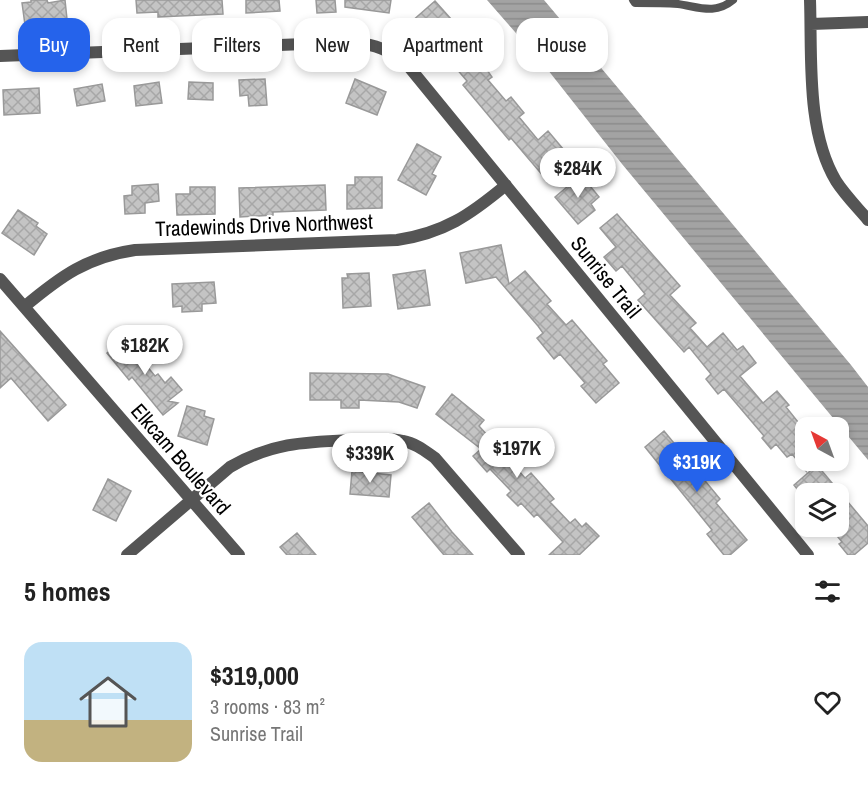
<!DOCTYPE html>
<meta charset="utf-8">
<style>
:root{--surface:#fff;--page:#f2f2f2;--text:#222;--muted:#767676;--accent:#2563eb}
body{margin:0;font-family:"Archivo Narrow",sans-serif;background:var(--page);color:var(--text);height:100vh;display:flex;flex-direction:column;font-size:22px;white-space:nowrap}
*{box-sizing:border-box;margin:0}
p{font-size:20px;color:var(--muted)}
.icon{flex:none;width:33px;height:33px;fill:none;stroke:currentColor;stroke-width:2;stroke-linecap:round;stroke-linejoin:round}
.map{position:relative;height:555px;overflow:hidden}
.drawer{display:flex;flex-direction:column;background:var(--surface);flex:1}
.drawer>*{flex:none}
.top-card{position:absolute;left:18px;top:18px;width:832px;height:54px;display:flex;gap:12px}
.needle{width:39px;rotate:319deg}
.tools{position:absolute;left:795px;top:417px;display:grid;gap:12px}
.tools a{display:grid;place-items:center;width:54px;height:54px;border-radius:12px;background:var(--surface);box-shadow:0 3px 9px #0003;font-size:30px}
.price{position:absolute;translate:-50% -51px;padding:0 14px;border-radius:21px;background:#fff;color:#222;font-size:20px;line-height:39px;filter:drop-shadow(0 2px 3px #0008)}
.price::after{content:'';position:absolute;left:50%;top:36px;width:18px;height:14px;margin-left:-9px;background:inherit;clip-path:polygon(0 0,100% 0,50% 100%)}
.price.active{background:var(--accent);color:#fff}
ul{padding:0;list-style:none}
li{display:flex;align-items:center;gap:18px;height:150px;padding:0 24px}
li span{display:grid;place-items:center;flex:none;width:168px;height:120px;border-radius:18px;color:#555}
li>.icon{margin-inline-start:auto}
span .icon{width:72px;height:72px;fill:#fffc;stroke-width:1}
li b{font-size:26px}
h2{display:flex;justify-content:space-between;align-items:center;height:72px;padding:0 24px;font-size:26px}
.pill{padding:0 21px;border-radius:18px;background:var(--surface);box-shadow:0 3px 9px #0003;font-size:21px;line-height:54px}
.pill.active{background:var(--accent);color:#fff}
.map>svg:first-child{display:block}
.water{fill:url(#water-rules)}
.building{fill:url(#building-cross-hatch);stroke:#999;stroke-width:1.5}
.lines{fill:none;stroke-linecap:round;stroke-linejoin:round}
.lane{stroke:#555;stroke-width:8}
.street{stroke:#555;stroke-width:12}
.labels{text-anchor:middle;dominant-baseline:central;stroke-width:4.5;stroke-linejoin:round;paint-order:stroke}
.street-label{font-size:21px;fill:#000;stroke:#fff}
</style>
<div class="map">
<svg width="868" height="555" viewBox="0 0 868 555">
<defs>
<pattern id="water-rules" width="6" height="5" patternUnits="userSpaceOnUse" patternTransform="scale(1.5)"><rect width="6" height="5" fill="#a3a3a3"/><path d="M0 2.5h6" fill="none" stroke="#8b8b8b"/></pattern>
<pattern id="building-cross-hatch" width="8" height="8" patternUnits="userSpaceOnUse" patternTransform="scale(1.5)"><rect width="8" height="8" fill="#c4c4c4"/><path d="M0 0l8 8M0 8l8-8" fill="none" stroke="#a7a7a7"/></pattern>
</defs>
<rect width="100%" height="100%" fill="#fff"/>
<path class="water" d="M 487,0 L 544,0 L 851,365 L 868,387 L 868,460 L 622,164 L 544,65 Z"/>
<path class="building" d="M 31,0 L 47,0 L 48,3 L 65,0 L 67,19 L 25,25 L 22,3 L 31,2 Z
M 136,0 L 222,0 L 223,14 L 158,17 L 158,12 L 137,13 Z
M 246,0 L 279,0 L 280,11 L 246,13 Z
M 316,0 L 335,0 L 336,12 L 317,13 Z
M 345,0 L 391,0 L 389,13 L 345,7 Z
M 435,1 L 492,65 L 487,70 L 492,77 L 488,80 L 506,101 L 511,97 L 524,113 L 519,117 L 538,140 L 548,131 L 569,156 L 544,177 L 511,138 L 509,140 L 463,85 L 467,81 L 437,46 L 434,48 L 411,22 Z
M 265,79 L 267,105 L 249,106 L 248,95 L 240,96 L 239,80 Z
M 355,79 L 386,92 L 377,115 L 346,103 Z
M 159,82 L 162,103 L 136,106 L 134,86 Z
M 189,82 L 213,83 L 213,100 L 188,99 Z
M 102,84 L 105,101 L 77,106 L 74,89 Z
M 39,88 L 40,113 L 4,115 L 3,90 Z
M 417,144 L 441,157 L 432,174 L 436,176 L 426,195 L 398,180 Z
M 581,175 L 599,197 L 591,204 L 595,210 L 578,224 L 555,197 Z
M 355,177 L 382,177 L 382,208 L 347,209 L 347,185 L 355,185 Z
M 158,184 L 159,201 L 145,203 L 145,213 L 125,214 L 124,196 L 132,195 L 132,186 Z
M 325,185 L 326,210 L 273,212 L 273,215 L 240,217 L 239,188 Z
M 190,187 L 215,187 L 215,214 L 177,215 L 176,194 L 190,194 Z
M 18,210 L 38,223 L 36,226 L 47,234 L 34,255 L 2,233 Z
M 617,214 L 680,286 L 670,295 L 696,323 L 690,328 L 707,347 L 723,333 L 737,350 L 743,346 L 756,363 L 740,376 L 763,403 L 777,391 L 789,405 L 786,407 L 806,432 L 806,471 L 792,454 L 787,457 L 776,444 L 771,449 L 762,438 L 764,436 L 724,389 L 718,394 L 706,379 L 711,374 L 689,347 L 684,352 L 638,300 L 645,294 L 622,266 L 616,271 L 604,257 L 616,247 L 600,228 Z
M 501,245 L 509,284 L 525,271 L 551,301 L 547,304 L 566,325 L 572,320 L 607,361 L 603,364 L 619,383 L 596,403 L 581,386 L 585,383 L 560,354 L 554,359 L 537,338 L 543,333 L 538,326 L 496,277 L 466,283 L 460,253 Z
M 425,270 L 430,305 L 398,309 L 393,275 Z
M 369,273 L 371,306 L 343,308 L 342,278 L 348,278 L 347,274 Z
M 214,282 L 216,303 L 202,304 L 202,311 L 182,312 L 182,306 L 173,307 L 172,284 Z
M 0,331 L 66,405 L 48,421 L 11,378 L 0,388 Z
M 124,339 L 130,347 L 136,342 L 146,355 L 141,359 L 155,376 L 158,374 L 165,383 L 171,377 L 182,390 L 168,401 L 178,403 L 163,415 L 132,377 L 129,380 L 107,353 Z
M 310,373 L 388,374 L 425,387 L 417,408 L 399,402 L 359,400 L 359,408 L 341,408 L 341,400 L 310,400 Z
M 452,394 L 484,420 L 479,426 L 497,446 L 511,434 L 520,443 L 506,456 L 525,478 L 531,473 L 554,499 L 550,502 L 570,523 L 575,519 L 582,527 L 586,523 L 599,536 L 579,555 L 549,555 L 563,542 L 537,514 L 534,517 L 521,503 L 518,506 L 507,495 L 511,491 L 490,469 L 487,472 L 473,456 L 481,449 L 436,414 Z
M 187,406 L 205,411 L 204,416 L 214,419 L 207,445 L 178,436 Z
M 664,431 L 720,499 L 716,503 L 747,540 L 730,555 L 724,555 L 707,534 L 712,530 L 645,447 Z
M 817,465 L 868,526 L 868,543 L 854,555 L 848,555 L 839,544 L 842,542 L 829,526 L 838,526 L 838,494 L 801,494 L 794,485 Z
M 352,471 L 391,475 L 389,497 L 350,494 Z
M 108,479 L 131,491 L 116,521 L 93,510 Z
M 429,503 L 452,532 L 473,555 L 444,555 L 412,517 Z
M 297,533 L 316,555 L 287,555 L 280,547 Z"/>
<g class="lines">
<path class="lane" d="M 633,0 L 635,3 C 650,3 664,3 678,4 C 699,7 715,15 733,0"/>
<path class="street" d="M 810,0 C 812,57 806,131 836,181 C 845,195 857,207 868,220
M 811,24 L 868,22
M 0,56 L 355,42 C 375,45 389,50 405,62 L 808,555
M 0,279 L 239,555
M 24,307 C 61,276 87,257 135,250 L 397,240 C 444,233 470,215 506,185
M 127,555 L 230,467 C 271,443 305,442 351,440 C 368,440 386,437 403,441 C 415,443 425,451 435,458 L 519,555"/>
</g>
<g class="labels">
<g class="street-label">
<text transform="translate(264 225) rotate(-2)">Tradewinds Drive Northwest</text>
<text transform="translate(606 277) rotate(51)">Sunrise Trail</text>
<text transform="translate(181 459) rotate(49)">Elkcam Boulevard</text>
</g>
</g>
</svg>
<div class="tools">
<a><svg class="needle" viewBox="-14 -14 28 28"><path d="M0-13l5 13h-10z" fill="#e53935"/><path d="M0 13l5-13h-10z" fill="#767676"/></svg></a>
<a><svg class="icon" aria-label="layers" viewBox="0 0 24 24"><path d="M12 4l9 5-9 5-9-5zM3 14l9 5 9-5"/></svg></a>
</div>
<b class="price" style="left:578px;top:199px">$284K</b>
<b class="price" style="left:145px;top:376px">$182K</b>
<b class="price" style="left:517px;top:479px">$197K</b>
<b class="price" style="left:370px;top:484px">$339K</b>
<b class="price active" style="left:697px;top:493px">$319K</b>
<div class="top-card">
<a class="pill active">Buy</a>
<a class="pill">Rent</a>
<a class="pill">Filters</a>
<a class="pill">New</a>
<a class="pill">Apartment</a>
<a class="pill">House</a>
</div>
</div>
<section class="drawer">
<h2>5 homes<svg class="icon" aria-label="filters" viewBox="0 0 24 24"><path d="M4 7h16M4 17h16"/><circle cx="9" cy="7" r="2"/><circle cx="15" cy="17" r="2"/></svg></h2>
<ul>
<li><span style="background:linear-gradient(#bfe0f5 65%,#c2b280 0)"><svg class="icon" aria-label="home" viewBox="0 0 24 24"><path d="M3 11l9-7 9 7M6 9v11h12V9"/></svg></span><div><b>$319,000</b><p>3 rooms · 83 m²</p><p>Sunrise Trail</p></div><svg class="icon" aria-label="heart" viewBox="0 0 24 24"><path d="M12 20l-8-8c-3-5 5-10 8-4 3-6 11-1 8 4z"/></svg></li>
</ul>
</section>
